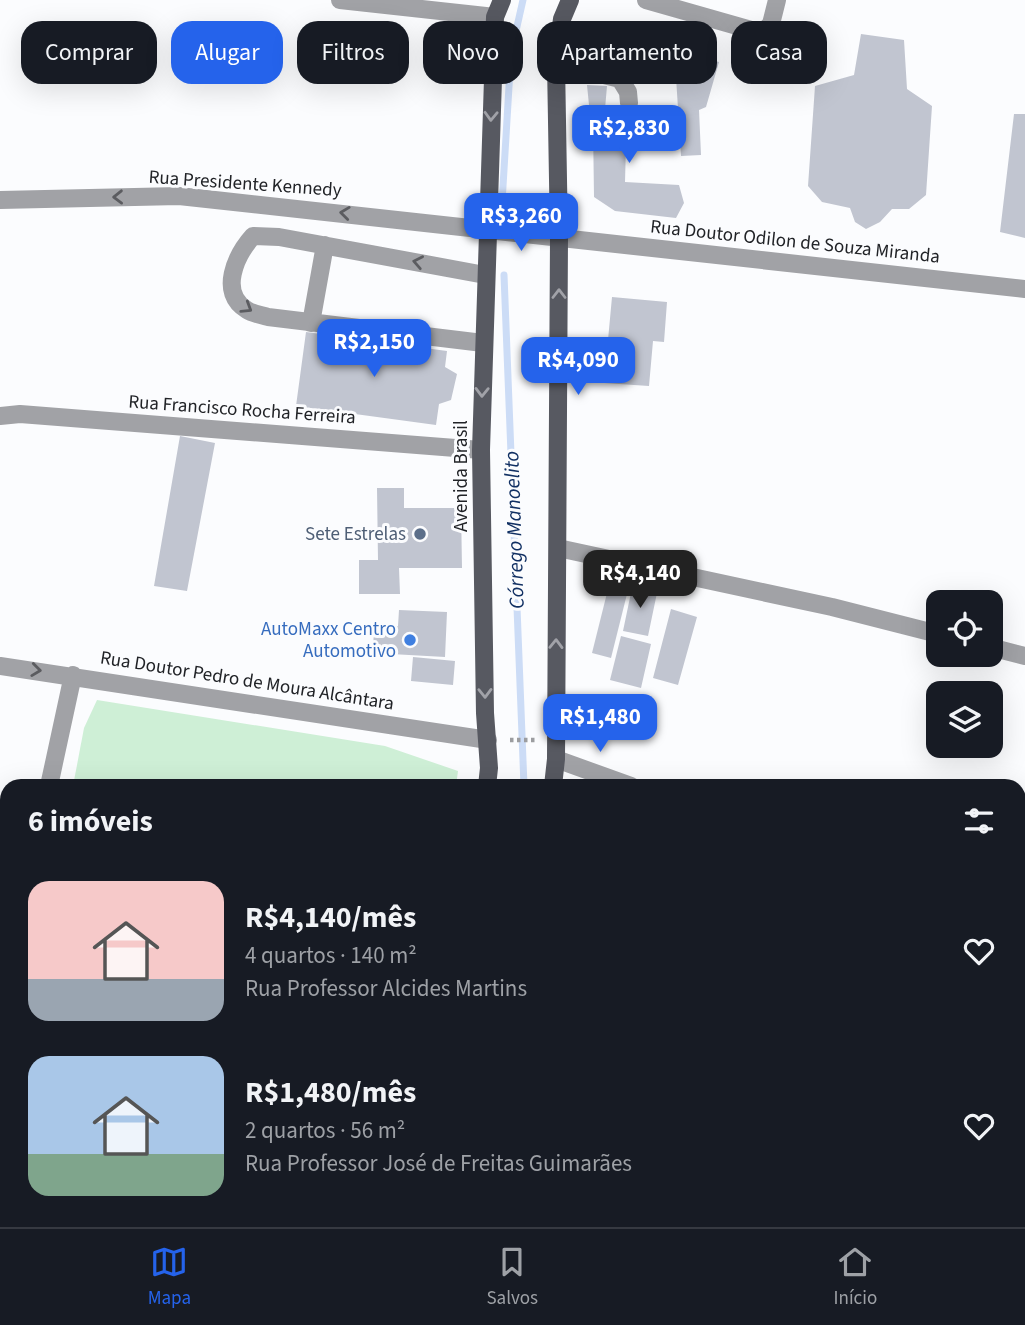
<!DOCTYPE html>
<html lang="pt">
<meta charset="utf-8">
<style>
:root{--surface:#171b24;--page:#20242c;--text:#f1f3f6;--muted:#9ea1a6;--line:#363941;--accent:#2563eb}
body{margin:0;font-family:"Source Sans 3",sans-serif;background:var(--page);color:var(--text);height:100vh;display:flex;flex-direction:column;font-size:26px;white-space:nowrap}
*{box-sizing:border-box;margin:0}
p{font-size:23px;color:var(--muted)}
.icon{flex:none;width:38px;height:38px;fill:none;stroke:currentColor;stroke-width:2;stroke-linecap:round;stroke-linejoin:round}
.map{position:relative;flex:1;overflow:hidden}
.sheet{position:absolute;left:0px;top:779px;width:1026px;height:450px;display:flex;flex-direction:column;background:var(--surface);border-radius:21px 21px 0 0;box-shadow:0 7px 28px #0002}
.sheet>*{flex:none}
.hud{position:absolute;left:21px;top:21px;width:984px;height:63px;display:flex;gap:14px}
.fabs{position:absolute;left:926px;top:590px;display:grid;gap:14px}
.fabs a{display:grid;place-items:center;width:77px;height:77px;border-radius:14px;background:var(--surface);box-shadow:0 7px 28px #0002;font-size:35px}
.price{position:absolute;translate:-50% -60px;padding:0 16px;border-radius:14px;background:var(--accent);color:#fff;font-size:23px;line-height:46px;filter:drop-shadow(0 2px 4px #0008)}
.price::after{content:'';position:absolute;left:50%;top:42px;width:21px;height:16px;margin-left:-10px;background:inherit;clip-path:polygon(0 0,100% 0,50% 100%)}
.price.on{background:#222;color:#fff}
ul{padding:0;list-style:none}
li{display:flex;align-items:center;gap:21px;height:175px;padding:0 28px}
li span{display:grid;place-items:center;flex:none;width:196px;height:140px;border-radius:21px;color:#555}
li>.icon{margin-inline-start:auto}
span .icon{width:84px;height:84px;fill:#fffc;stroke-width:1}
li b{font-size:30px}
h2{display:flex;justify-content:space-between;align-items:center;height:84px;padding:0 28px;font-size:30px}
.pill{padding:0 24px;border-radius:21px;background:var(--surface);box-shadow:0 7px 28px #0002;font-size:24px;line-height:63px}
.pill.on{background:var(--accent);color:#fff}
.dock{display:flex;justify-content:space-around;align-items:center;height:98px;border-top:2px solid var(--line);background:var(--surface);font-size:19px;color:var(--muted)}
.dock a{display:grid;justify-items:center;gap:4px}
.dock .on{color:var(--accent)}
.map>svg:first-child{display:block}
.green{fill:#ceefd6}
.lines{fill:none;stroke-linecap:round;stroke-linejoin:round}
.stream{stroke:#ccdcf6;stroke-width:7}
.building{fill:#c1c5d0}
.path{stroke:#9c9da0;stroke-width:4.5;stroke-dasharray:3.5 3.5;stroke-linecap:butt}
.minor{stroke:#a1a2a6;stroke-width:18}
.major{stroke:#575961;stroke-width:18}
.oneway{stroke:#a1a2a8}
.oneway2{stroke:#5b5c60}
.service-dot{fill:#5c6f8a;stroke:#fbfcfe;stroke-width:2.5}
.shop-dot{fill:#3f7fe0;stroke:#fbfcfe;stroke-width:2.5}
.labels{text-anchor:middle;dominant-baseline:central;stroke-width:6;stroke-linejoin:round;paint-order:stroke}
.street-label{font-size:19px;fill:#212327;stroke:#fbfcfe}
.service-label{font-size:19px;fill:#4e5e75;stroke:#fbfcfe;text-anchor:end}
.shop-label{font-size:19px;fill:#366cbe;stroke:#fbfcfe;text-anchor:end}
.water-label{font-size:21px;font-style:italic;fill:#113063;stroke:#fbfcfe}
</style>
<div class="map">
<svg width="1025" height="1227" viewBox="0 0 1025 1227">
<rect width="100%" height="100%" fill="#fbfcfe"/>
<path class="green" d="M 97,700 L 385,746 L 458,771 L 456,786 L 73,786 L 84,728 Z"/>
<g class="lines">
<path class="stream" d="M 502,203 L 511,53 L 523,0
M 504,275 L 524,786
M 402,1227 L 404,1222"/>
</g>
<path class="building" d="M 861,34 L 904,40 L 907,89 L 932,106 L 926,195 L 909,209 L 892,209 L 880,222 L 866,229 L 855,222 L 850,208 L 822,202 L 808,186 L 815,86 L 854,75 Z
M 619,39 L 682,57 L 684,52 L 719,62 L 706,107 L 699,110 L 701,155 L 681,156 L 676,77 L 613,59 Z
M 587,85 L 607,86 L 605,109 L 589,105 Z
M 610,106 L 643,109 L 658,125 L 657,146 L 626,145 L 625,182 L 679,185 L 684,203 L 676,218 L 615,211 L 594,197 L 593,125 Z
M 1014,114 L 1025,114 L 1025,238 L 1000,232 Z
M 612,297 L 667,302 L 664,342 L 653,341 L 649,386 L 604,383 Z
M 306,332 L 447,351 L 445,367 L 457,374 L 451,400 L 439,404 L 436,425 L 296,406 Z
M 180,436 L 215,443 L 187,591 L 154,586 Z
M 377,488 L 404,488 L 404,508 L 461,508 L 462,568 L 399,568 L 400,594 L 359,594 L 359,560 L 378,560 Z
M 633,583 L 658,588 L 648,636 L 623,631 Z
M 608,589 L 627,594 L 611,658 L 592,653 Z
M 671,609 L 697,617 L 678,685 L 653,678 Z
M 399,610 L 447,612 L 445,657 L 373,653 L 374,625 L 398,626 Z
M 621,636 L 651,644 L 641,688 L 610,680 Z
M 413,657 L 455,661 L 453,685 L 411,681 Z
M 514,1222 L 551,1222 L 549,1227 L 512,1227 Z"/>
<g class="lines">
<path class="path" d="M 510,740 L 537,740"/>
<path class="minor" d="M 340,0 L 495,17
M 646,0 L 762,33 L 771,24 L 777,0
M 561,28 L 574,33 L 590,49 L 589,72
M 556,70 L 576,68 L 620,79 L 628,92 L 629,103
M 0,200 L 179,196 L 1025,289
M 311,323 L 325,245
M 483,343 L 268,317 C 262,315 253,314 247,310 C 218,293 236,255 253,236 L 279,237 L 485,275
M 0,416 L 20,414 L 481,450
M 558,548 L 832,607 L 938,634
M 990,647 L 1025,656
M 0,666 L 488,740
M 556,759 L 631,786
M 49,786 L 73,675
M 1018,925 L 1025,928
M 0,1015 L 7,982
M 0,1131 L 7,1132
M 960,1222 L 976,1227
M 119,1227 L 119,1222
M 663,1227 L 665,1222"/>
<path class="major" d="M 487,786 L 489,768 L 485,713 L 481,450 L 495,17 L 502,0
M 553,786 L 556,759 L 559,238 L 556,63 L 562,19 L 570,0
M 378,1227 L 380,1222
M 448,1227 L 449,1222"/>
</g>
<defs><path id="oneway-chevron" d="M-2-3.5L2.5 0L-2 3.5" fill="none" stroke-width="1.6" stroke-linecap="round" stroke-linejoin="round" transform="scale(1.75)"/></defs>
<g class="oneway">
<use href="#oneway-chevron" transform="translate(491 116) rotate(92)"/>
<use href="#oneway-chevron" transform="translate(559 294) rotate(-90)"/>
<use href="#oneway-chevron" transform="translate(482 392) rotate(91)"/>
<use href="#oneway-chevron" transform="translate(556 644) rotate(-89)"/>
<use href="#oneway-chevron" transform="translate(485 693) rotate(89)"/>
</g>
<g class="oneway2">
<use href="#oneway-chevron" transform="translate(118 197) rotate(179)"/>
<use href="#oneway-chevron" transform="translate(345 213) rotate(-173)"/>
<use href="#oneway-chevron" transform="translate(418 262) rotate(-169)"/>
<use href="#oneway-chevron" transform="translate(247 308) rotate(32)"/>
<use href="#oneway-chevron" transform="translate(36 670) rotate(7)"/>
</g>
<circle class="service-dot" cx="420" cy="534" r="7"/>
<circle class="shop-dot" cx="410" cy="640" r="7"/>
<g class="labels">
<g class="street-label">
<text transform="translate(245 184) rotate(4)">Rua Presidente Kennedy</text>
<text transform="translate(795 242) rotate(6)">Rua Doutor Odilon de Souza Miranda</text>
<text transform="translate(242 410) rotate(4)">Rua Francisco Rocha Ferreira</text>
<text transform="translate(461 476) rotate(-90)">Avenida Brasil</text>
<text transform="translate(247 681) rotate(9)">Rua Doutor Pedro de Moura Alcântara</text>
</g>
<g class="service-label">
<text x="406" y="534">Sete Estrelas</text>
</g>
<g class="shop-label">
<text x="396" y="629">AutoMaxx Centro<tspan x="396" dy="22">Automotivo</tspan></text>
</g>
<g class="water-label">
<text transform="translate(514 530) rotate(-92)">Córrego Manoelito</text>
</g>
</g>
</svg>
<div class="fabs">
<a><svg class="icon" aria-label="locate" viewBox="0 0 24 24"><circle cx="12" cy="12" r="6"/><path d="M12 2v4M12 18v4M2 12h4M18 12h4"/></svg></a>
<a><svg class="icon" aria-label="layers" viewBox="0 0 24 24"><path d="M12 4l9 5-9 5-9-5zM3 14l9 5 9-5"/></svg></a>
</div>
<b class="price" style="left:629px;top:165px">R$2,830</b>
<b class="price" style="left:521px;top:253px">R$3,260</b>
<b class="price" style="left:374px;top:379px">R$2,150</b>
<b class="price" style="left:578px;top:397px">R$4,090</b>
<b class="price on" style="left:640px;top:610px">R$4,140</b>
<b class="price" style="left:600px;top:754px">R$1,480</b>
<div class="hud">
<a class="pill">Comprar</a>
<a class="pill on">Alugar</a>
<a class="pill">Filtros</a>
<a class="pill">Novo</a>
<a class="pill">Apartamento</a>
<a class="pill">Casa</a>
</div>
<section class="sheet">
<h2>6 imóveis<svg class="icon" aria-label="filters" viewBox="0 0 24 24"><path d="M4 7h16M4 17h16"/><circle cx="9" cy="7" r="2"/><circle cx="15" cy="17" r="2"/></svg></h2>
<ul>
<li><span style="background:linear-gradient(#f6c9c9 70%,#9aa5b1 0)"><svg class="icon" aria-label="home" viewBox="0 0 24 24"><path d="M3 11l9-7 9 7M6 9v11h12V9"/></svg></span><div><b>R$4,140/mês</b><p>4 quartos · 140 m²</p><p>Rua Professor Alcides Martins</p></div><svg class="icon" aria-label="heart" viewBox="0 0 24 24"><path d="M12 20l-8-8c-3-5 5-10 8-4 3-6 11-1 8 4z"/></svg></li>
<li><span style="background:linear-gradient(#a9c7e8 70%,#7fa58c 0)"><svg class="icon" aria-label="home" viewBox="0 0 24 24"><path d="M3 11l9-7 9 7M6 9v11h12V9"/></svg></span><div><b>R$1,480/mês</b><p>2 quartos · 56 m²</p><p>Rua Professor José de Freitas Guimarães</p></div><svg class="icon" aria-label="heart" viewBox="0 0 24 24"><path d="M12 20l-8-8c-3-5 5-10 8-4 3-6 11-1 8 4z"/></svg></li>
</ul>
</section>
</div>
<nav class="dock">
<a class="on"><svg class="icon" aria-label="map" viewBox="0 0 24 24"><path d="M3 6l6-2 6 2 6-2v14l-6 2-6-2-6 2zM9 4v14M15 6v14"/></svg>Mapa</a>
<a><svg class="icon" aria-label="saved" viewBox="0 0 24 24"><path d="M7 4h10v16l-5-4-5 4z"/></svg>Salvos</a>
<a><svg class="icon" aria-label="home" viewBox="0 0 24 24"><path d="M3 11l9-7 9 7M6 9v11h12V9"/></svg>Início</a>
</nav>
